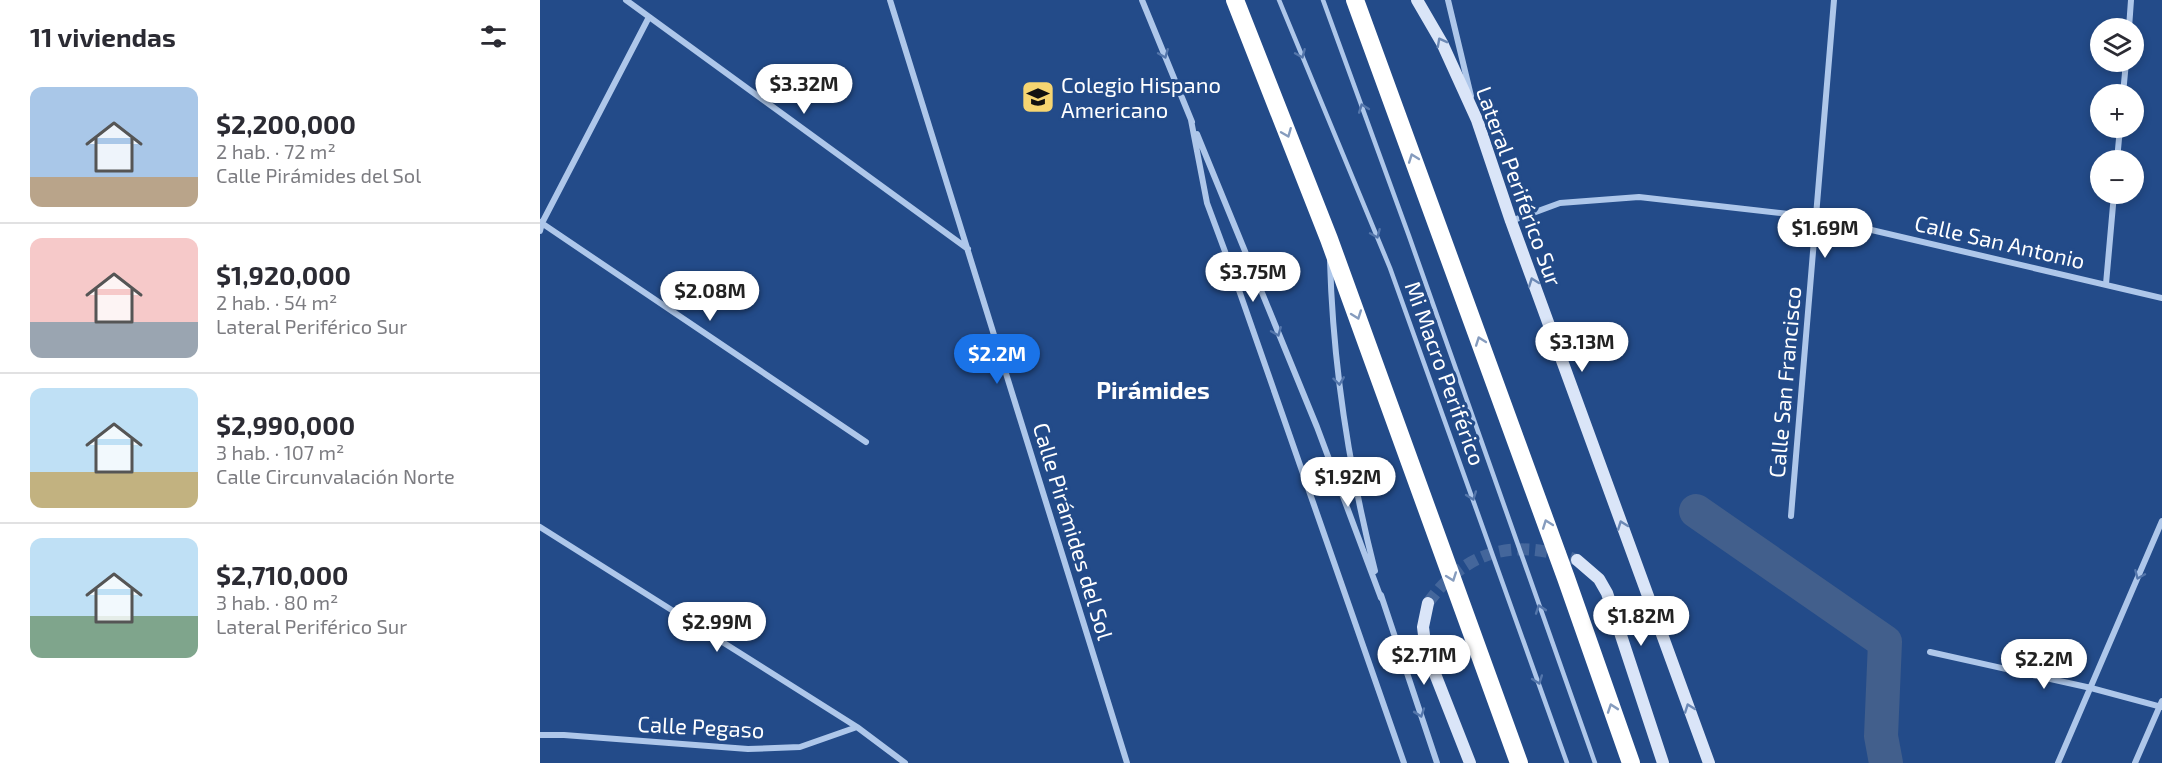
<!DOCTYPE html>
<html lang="es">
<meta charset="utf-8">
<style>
:root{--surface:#fff;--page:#f2f2f3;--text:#2b2b33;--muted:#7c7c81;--line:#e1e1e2;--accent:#1a73e8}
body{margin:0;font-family:"Exo 2",sans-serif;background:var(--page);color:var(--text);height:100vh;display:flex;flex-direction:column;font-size:22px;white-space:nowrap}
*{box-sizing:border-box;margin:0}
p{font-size:20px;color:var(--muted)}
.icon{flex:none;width:33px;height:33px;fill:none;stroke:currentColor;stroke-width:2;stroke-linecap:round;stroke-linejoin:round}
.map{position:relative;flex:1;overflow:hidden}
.sheet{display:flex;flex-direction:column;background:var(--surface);width:540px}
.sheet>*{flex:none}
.buttons{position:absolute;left:1550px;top:18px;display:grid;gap:12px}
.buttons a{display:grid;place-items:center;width:54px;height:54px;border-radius:50%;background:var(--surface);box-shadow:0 3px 9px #0003;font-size:30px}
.price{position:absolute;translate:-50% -51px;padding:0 14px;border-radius:21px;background:#fff;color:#222;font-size:20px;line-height:39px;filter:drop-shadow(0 2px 3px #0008)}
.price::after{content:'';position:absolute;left:50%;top:36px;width:18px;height:14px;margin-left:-9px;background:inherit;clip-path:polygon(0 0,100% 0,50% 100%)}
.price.current{background:var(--accent);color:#fff}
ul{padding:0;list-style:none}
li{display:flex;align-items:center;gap:18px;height:150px;padding:0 30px}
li+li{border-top:2px solid var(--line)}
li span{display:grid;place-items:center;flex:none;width:168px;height:120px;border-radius:12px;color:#555}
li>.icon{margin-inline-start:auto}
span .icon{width:72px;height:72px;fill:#fffc;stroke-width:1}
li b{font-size:26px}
h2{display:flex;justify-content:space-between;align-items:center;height:72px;padding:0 30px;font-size:26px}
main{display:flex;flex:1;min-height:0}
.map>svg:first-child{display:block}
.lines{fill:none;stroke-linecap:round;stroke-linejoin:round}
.canal{stroke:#425f8c;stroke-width:34}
.secondary-tunnel{stroke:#44669b;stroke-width:12;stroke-dasharray:12 6;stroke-linecap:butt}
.lane{stroke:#aec7ea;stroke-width:4.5}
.street{stroke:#aec7ea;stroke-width:6}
.secondary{stroke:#dae5f8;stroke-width:12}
.highway{stroke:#fff;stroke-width:18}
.oneway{stroke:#6c89b5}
.oneway2{stroke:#5476ab}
.oneway3{stroke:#869cbe}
.labels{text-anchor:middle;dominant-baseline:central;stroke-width:6;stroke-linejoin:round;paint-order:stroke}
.poi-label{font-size:22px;fill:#fff;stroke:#234b89;text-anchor:start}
.street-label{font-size:22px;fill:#fff;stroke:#234b89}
.neighbourhood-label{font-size:24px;font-weight:bold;fill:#fff;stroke:#234b89}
</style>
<main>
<section class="sheet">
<h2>11 viviendas<svg class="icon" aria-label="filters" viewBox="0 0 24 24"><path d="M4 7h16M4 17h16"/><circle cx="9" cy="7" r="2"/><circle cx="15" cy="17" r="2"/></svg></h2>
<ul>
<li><span style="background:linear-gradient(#a9c7e8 75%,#b9a48a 0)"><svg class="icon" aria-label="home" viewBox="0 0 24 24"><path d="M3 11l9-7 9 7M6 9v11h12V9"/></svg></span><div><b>$2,200,000</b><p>2 hab. · 72 m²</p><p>Calle Pirámides del Sol</p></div></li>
<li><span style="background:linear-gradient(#f6c9c9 70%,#9aa5b1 0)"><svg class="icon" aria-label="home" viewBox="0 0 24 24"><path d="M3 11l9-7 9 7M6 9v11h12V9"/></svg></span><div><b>$1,920,000</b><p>2 hab. · 54 m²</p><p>Lateral Periférico Sur</p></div></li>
<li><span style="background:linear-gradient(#bfe0f5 70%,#c2b280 0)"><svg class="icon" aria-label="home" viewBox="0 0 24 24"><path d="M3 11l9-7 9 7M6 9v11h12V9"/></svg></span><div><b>$2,990,000</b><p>3 hab. · 107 m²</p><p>Calle Circunvalación Norte</p></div></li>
<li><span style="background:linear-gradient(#bfe0f5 65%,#7fa58c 0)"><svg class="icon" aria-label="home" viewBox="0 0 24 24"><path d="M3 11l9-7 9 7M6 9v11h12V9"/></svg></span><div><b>$2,710,000</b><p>3 hab. · 80 m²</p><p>Lateral Periférico Sur</p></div></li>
</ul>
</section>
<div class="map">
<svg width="1622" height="763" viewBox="0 0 1622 763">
<rect width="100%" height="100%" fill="#234b89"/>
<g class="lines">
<path class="canal" d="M 1156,511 L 1345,642 L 1341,736 L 1346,763"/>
<path class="secondary-tunnel" d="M 888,603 C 927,549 975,538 1037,560"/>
<path class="lane" d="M 739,0 L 850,268 L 1027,763
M 783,0 L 869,236 L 1055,763"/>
<path class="street" d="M 86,0 L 428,249
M 350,0 L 587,763
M 602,0 L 652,122
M 908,0 L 931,96
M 1589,28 L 1591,0
M 1583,94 L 1586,62
M 651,120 L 667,203 L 693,273 L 864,763
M 657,134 L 777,427 L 841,598
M 1577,160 L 1580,128
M 971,221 L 1020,203 L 1099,197 L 1276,217 L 1622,298
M 0,222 L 326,442
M 0,231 L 2,223 L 109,17
M 790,261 C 793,365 809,469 835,571
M 1566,284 L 1574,194
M 1251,516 L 1294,0
M 0,527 L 317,727 L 365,763
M 841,595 L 897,763
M 1390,652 L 1551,688 L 1622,707
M 0,735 L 24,735 L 208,749 L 260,747 L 317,727
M 1518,763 L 1622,521
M 1595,763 L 1622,701"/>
<path class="secondary" d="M 877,0 L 902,43 L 937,120 L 971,221 L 1169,763
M 1037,560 L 1059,579 L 1067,593 L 1123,763
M 888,603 L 883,627 L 886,651 L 930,763"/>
<path class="highway" d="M 695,0 L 789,239 L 979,763
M 815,0 L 1026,578 L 1091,763"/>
</g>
<defs><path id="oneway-chevron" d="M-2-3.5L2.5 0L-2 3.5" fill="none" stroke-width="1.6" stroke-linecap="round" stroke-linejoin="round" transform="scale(1.5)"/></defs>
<g class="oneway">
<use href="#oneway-chevron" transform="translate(901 42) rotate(-118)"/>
<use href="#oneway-chevron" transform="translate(993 282) rotate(-110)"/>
<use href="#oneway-chevron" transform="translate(1082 525) rotate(-110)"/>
<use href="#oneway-chevron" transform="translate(1149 708) rotate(-110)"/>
</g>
<g class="oneway2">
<use href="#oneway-chevron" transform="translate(624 54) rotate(68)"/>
<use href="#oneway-chevron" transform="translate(761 54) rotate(67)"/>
<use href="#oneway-chevron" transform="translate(823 108) rotate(-110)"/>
<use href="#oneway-chevron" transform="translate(836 234) rotate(67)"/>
<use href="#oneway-chevron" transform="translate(737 332) rotate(68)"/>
<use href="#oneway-chevron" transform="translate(799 381) rotate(83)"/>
<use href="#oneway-chevron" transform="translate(932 496) rotate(70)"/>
<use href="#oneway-chevron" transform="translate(1599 575) rotate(113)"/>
<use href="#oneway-chevron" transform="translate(1000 609) rotate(-109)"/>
<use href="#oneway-chevron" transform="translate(998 680) rotate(70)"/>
<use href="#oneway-chevron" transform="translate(880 713) rotate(71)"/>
</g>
<g class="oneway3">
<use href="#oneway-chevron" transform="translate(747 133) rotate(68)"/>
<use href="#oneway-chevron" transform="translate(873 158) rotate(-110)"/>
<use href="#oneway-chevron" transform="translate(817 315) rotate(70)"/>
<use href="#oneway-chevron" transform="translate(940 341) rotate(-110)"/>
<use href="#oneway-chevron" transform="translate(1007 524) rotate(-110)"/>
<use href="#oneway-chevron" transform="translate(912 577) rotate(70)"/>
<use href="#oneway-chevron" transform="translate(1072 708) rotate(-109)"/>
</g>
<defs>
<symbol id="school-square" viewBox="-11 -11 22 22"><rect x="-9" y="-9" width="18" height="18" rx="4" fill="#f6d571" stroke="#234b89"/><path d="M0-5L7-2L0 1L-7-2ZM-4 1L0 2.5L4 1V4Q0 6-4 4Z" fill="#111"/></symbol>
</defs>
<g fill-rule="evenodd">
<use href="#school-square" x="479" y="78" width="38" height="38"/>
</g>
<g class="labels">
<g class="poi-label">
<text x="521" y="84">Colegio Hispano<tspan x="521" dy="25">Americano</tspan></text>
</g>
<g class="street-label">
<text transform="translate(980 186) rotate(70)">Lateral Periférico Sur</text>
<text transform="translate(1460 241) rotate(13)">Calle San Antonio</text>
<text transform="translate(906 373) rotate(70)">Mi Macro Periférico</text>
<text transform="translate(1244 382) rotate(-85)">Calle San Francisco</text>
<text transform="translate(534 531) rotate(73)">Calle Pirámides del Sol</text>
<text transform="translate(161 726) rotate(3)">Calle Pegaso</text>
</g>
<g class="neighbourhood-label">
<text x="613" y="389">Pirámides</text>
</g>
</g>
</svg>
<div class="buttons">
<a><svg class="icon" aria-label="layers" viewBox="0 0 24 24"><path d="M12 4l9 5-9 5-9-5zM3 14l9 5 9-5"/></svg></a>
<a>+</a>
<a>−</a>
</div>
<b class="price" style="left:264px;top:115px">$3.32M</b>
<b class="price" style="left:1285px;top:259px">$1.69M</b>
<b class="price" style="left:713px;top:303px">$3.75M</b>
<b class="price" style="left:170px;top:322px">$2.08M</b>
<b class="price" style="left:1042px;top:373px">$3.13M</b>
<b class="price current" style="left:457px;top:385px">$2.2M</b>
<b class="price" style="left:808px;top:508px">$1.92M</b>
<b class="price" style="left:1101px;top:647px">$1.82M</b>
<b class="price" style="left:177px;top:653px">$2.99M</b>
<b class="price" style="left:884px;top:686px">$2.71M</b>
<b class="price" style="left:1504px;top:690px">$2.2M</b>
</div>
</main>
